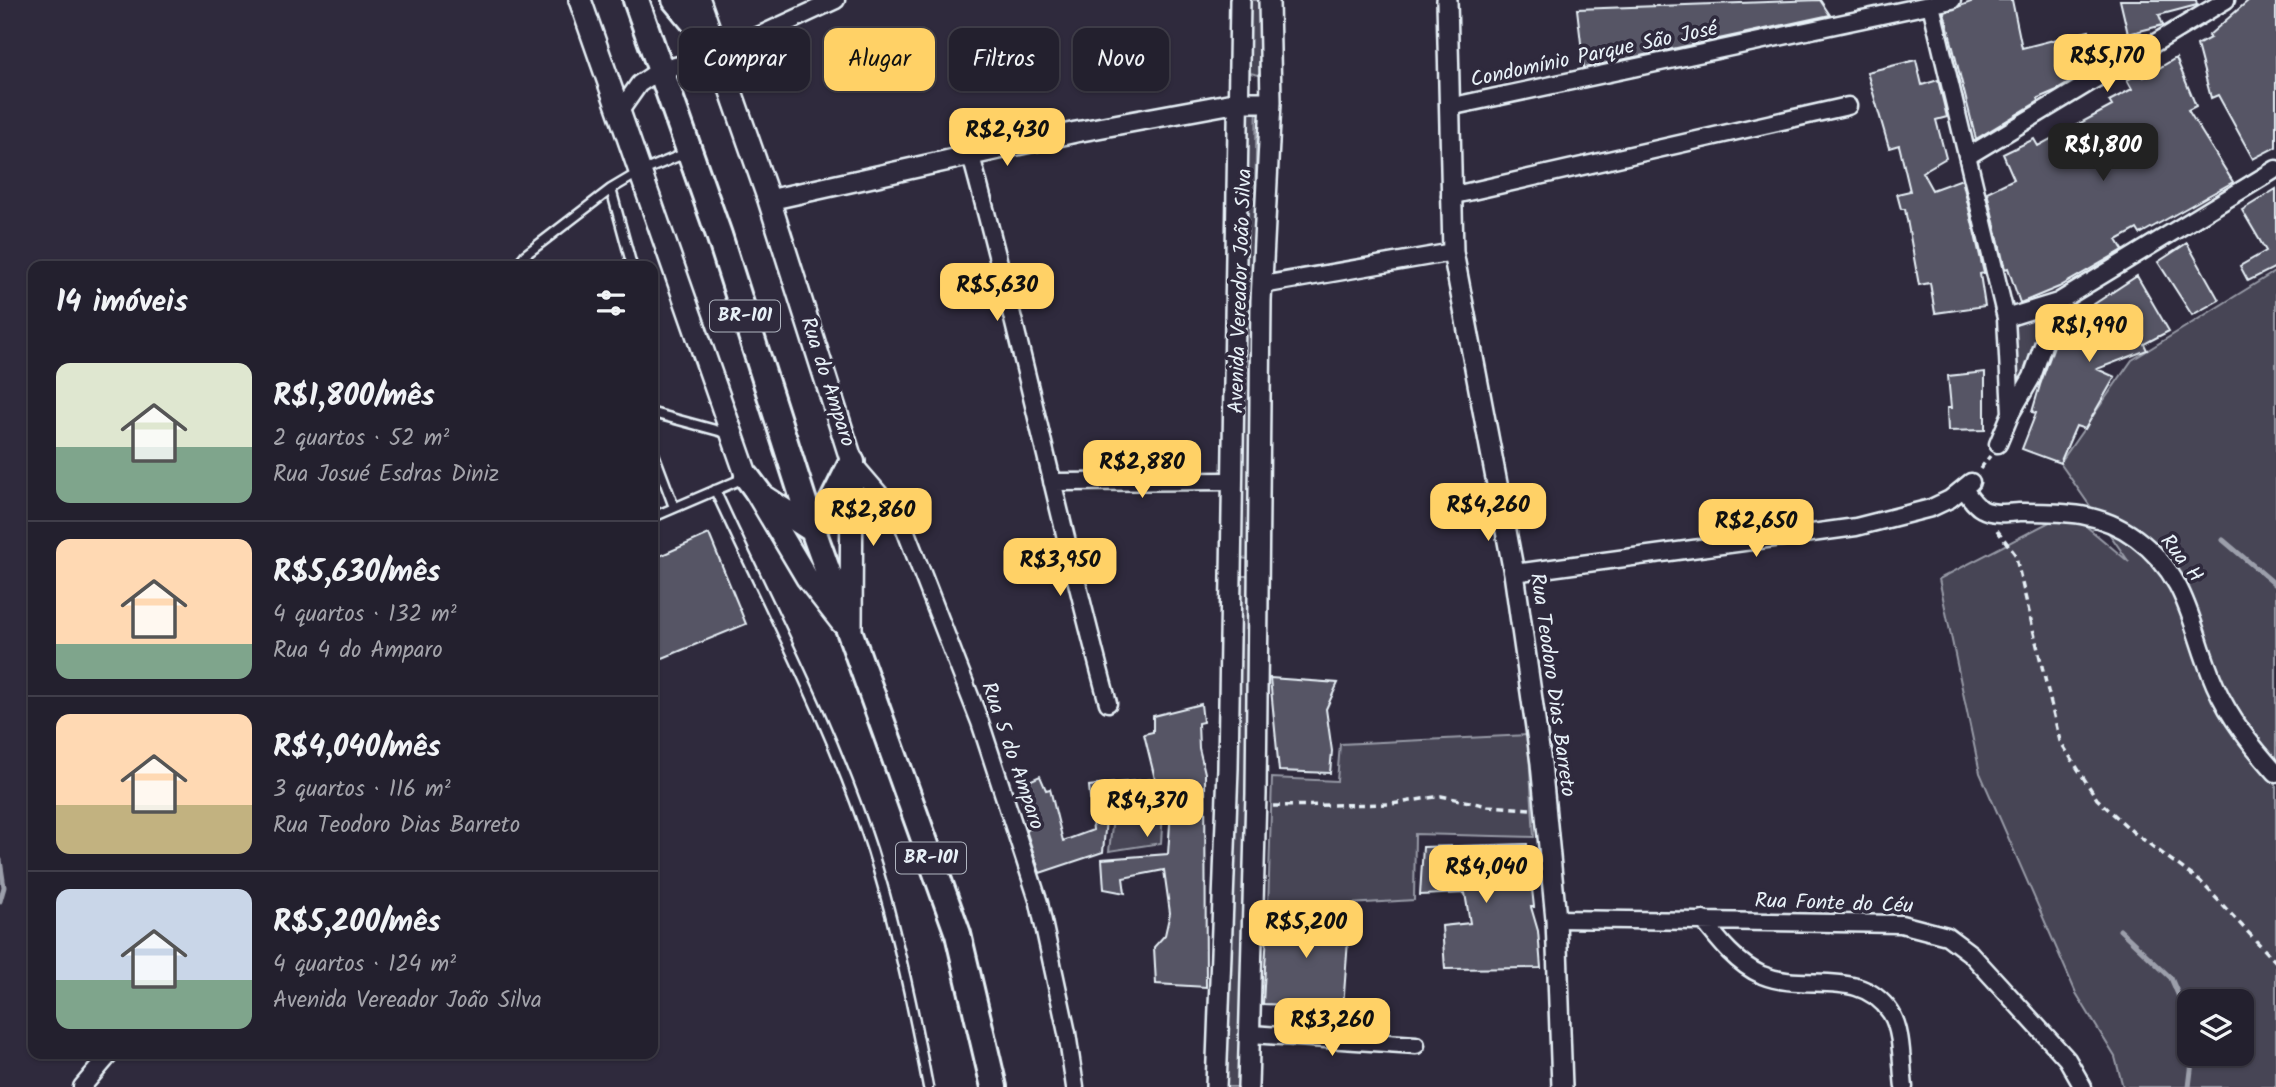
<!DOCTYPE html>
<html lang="pt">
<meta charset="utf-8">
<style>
:root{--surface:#23202e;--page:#2b2836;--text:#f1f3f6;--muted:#a3a3aa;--line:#403e4a;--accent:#ffd166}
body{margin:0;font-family:Kalam,sans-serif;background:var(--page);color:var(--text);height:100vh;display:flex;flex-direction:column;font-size:26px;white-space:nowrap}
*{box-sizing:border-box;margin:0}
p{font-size:23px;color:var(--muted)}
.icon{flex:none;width:38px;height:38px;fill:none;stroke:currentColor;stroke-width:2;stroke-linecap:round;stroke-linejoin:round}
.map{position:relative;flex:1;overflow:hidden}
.sheet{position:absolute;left:28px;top:261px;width:630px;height:798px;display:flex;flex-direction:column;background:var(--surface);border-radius:14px;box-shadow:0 2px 5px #0004,0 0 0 2px var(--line)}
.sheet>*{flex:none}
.top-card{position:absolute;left:679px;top:28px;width:665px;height:63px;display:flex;gap:14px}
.buttons{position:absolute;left:2177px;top:989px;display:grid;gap:14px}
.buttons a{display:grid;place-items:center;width:77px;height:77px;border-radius:14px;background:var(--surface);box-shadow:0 2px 5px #0004,0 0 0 2px var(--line);font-size:35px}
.price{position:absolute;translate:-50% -60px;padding:0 16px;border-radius:14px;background:var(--accent);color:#111;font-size:23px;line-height:46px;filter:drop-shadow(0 2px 4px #0008)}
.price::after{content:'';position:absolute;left:50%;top:42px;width:21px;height:16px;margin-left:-10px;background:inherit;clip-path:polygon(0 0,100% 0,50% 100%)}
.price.on{background:#222;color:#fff}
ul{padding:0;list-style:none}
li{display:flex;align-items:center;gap:21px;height:175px;padding:0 28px}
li+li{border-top:2px solid var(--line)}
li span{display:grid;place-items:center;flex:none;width:196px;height:140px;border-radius:14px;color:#555}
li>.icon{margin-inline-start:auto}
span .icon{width:84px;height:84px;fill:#fffc;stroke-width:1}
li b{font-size:30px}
h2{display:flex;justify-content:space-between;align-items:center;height:84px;padding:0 28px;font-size:30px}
.pill{padding:0 24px;border-radius:14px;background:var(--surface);box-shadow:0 2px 5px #0004,0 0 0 2px var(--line);font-size:24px;line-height:63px}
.pill.on{background:var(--accent);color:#111}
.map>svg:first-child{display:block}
.green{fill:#464455;stroke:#979aa6;stroke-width:2;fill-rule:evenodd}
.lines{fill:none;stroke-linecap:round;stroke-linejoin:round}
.stream{stroke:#9c9fab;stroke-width:5}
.building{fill:#575565;stroke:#e8f1f8;stroke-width:2}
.service-casing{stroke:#e8f1f8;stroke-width:13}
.minor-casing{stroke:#e8f1f8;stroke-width:21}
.tertiary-casing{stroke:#e8f1f8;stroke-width:24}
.secondary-casing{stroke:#e8f1f8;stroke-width:26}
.trunk-casing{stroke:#e8f1f8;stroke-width:30}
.path{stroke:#e8f1f8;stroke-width:3.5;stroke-dasharray:7 5;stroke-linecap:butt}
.service{stroke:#2f2a3d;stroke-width:8}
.minor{stroke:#2f2a3d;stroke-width:16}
.tertiary{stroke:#2f2a3d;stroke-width:19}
.secondary{stroke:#2f2a3d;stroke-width:21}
.trunk{stroke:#2f2a3d;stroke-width:24}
.labels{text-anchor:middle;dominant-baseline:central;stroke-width:7;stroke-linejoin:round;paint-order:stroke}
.shield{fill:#2f2a3d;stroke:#b0b5c0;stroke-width:2}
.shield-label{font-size:19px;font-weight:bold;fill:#e8f1f8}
.street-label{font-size:21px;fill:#e8f1f8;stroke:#2f2a3d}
</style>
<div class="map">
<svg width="2276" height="1087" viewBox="0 0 2276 1087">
<rect width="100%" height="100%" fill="#2f2a3d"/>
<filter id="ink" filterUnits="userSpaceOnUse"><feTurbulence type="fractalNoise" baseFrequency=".0143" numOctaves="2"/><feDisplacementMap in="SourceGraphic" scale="14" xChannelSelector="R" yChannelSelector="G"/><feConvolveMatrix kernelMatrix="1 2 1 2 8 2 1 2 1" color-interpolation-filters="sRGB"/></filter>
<g filter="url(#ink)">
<path class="green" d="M 1243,0 L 1261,0 L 1259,75 L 1241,71 Z
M 1240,94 L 1257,96 L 1249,559 L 1228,557 Z
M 2276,271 L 2276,760 L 2222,694 L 2276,771 L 2276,1087 L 2123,1087 L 2115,1057 L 2076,993 L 1980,773 L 1939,579 L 2069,512 L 2129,562 L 2060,463 L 2132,360 ZM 2189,1001 L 2242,1001 L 2242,1054 L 2189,1054 Z
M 2056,310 L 2016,396 L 2013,322 Z
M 1228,576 L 1251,576 L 1238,1087 L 1219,1087 Z
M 1528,735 L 1534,837 L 1415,834 L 1414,900 L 1268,909 L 1272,778 L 1337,781 L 1340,744 Z
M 1163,812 L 1161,843 L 1109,851 L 1113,818 Z"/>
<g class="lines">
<path class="stream" d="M 2223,540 L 2276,585
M 0,860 L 4,887 L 0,901
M 2120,930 L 2171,978 L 2189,1020
M 2189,1087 L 2193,1054"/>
</g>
<path class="building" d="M 1820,0 L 1830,15 L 1584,68 L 1577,9 Z
M 1976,0 L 2012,0 L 2022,48 L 2089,31 L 2098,65 L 2057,90 L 2038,98 L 2039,101 L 1976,139 L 1944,12 Z
M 2120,0 L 2196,0 L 2197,5 L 2159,15 L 2163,25 L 2128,34 Z
M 2249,0 L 2276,0 L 2276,147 L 2253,159 L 2218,95 L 2211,98 L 2197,45 L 2210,38 L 2208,36 Z
M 2176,58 L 2196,106 L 2188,110 L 2233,182 L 2140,234 L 2137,229 L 2117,240 L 2123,250 L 2059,287 L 2020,303 L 2008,268 L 2005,269 L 1987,192 L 2014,179 L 2003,154 L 2034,139 L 2038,146 L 2112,106 L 2109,101 L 2132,89 L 2127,80 L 2142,72 L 2144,77 Z
M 1916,60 L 1922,85 L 1938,80 L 1947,117 L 1936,120 L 1946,158 L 1922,172 L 1932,190 L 1962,179 L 1984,273 L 1980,274 L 1985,306 L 1935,313 L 1930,283 L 1919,285 L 1905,209 L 1901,209 L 1897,194 L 1910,191 L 1899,145 L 1889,148 L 1867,72 Z
M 2276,189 L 2276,267 L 2248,281 L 2240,266 L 2266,251 L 2242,210 Z
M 2187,243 L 2219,300 L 2192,315 L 2158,262 Z
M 2137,276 L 2169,331 L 2144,344 L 2147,350 L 2097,369 L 2115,377 L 2085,429 L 2076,426 L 2060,463 L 2022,449 L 2036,413 L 2032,412 L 2040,385 L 2065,315 L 2082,312 Z
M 1985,372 L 1985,430 L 1948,431 L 1947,408 L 1951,408 L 1948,376 Z
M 709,534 L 746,624 L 653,662 L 653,559 Z
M 1270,678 L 1338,683 L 1326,709 L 1332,751 L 1330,773 L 1279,771 Z
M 1201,704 L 1203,722 L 1198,723 L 1199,748 L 1205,773 L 1206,987 L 1156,984 L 1154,947 L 1165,935 L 1170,913 L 1164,870 L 1123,878 L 1125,893 L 1104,889 L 1102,859 L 1168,854 L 1171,809 L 1106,819 L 1103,852 L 1040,873 L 1026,830 L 1029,829 L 1018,786 L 1040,776 L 1046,790 L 1050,789 L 1063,841 L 1093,830 L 1089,786 L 1155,779 L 1144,734 L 1153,732 L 1153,716 Z
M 1527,844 L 1534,907 L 1531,907 L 1538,931 L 1541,968 L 1445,969 L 1442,926 L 1470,923 L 1465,893 L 1420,895 L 1423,847 Z
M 1268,914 L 1350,914 L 1343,1007 L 1263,1004 Z"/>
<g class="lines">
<defs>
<path id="service" d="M 611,189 L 632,266
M 516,266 L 525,255 L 611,189 L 638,173 L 686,153
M 653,413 L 730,434
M 653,451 L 674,507
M 715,490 C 769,608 832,726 872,850 C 896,927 913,1007 928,1087
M 653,517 L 744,478"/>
<path id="minor" d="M 1931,5 L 2006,318 L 2011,413 L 1998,444
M 1449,107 L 1952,0
M 618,114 L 639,84 L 660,70 L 717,55 L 836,0
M 971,156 C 1021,338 1059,522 1108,703
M 1968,156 L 2226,0
M 1450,196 L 1848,106
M 1262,285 L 1453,252
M 2006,318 L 2058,302 L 2276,169
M 2011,413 L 2032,377 L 2058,302
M 852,462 L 901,519 L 980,722 L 1039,903 L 1067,1033 L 1075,1087
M 1052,482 L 1231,481
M 1964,489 C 1969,496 1974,505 1982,509 C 1992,515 2008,513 2019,512 C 2062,512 2099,511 2136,538 C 2191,579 2190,628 2215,685 C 2230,719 2252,746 2276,773
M 1514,573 L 1856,527 L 1931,508 L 1950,499 L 1971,482
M 1556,919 L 1901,924 L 1947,936 L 1971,954 L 2067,1059 L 2083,1087
M 1703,920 C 1719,941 1737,964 1762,975 C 1806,993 1860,966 1891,1013 C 1903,1032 1901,1065 1904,1087
M 1251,1034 L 1416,1045
M 82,1087 L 110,1054"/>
<path id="tertiary" d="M 1447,0 L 1453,252 L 1514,573 L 1541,763 L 1556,919 L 1562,1087
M 769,200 L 1076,132 L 1239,102 L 1271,102
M 1216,1087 L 1228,768 L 1240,0
M 1248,1087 L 1256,794 L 1261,301 L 1271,102 L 1269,0"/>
<path id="secondary" d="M 580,0 L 747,477 L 807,578 L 842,623
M 699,0 L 769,200 L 852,462 L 851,628"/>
<path id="trunk" d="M 636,0 L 719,235 L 813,530 L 958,934 L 994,1087
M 675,0 L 714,47
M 747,477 L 762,497 L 813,530 L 828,510 L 852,462"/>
</defs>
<use href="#service" class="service-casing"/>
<use href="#minor" class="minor-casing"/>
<use href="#tertiary" class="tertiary-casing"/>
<use href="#secondary" class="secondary-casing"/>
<use href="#trunk" class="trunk-casing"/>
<path class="path" d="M 1980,469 L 1990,456
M 1997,530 L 2015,554 L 2060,741 L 2097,799 L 2133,832 L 2201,882 L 2276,962
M 1273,806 L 1392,804 L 1441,796 L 1488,806 L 1530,809"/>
<use href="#service" class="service"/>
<use href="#minor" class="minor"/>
<use href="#tertiary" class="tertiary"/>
<use href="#secondary" class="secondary"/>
<use href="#trunk" class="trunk"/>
</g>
</g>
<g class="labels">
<g class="shield">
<rect x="710" y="300.5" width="70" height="31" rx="5"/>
<rect x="896" y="842.5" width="70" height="31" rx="5"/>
</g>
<g class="shield-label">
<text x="745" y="316">BR-101</text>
<text x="931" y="858">BR-101</text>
</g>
<g class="street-label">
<text transform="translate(1594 55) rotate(-12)">Condomínio Parque São José</text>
<text transform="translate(1241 291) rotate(-88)">Avenida Vereador João Silva</text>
<text transform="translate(827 382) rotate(72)">Rua do Amparo</text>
<text transform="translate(2181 559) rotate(52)">Rua H</text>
<text transform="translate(1552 685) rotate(82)">Rua Teodoro Dias Barreto</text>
<text transform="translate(1012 756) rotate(71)">Rua 5 do Amparo</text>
<text transform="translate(1834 904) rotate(2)">Rua Fonte do Céu</text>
</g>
</g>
</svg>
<div class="buttons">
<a><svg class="icon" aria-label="layers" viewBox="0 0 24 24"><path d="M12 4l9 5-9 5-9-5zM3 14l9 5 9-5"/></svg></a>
</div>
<b class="price" style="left:2107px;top:94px">R$5,170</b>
<b class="price" style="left:1007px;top:168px">R$2,430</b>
<b class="price on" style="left:2103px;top:183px">R$1,800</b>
<b class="price" style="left:997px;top:323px">R$5,630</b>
<b class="price" style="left:2089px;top:364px">R$1,990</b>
<b class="price" style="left:1142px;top:500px">R$2,880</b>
<b class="price" style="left:1488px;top:543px">R$4,260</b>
<b class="price" style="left:873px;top:548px">R$2,860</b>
<b class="price" style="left:1756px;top:559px">R$2,650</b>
<b class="price" style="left:1060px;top:598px">R$3,950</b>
<b class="price" style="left:1147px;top:839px">R$4,370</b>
<b class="price" style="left:1486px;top:905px">R$4,040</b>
<b class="price" style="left:1306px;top:960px">R$5,200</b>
<b class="price" style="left:1332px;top:1058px">R$3,260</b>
<div class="top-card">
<a class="pill">Comprar</a>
<a class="pill on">Alugar</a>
<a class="pill">Filtros</a>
<a class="pill">Novo</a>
</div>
<section class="sheet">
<h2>14 imóveis<svg class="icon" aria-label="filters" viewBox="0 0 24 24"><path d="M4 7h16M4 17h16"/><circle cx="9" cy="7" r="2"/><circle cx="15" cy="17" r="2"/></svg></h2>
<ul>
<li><span style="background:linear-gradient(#dfe7d0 60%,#7fa58c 0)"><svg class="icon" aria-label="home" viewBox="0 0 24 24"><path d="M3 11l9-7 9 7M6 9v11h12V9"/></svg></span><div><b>R$1,800/mês</b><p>2 quartos · 52 m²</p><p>Rua Josué Esdras Diniz</p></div></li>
<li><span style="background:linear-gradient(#ffd9b3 75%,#7fa58c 0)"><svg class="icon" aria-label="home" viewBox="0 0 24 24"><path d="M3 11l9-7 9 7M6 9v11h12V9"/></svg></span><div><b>R$5,630/mês</b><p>4 quartos · 132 m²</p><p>Rua 4 do Amparo</p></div></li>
<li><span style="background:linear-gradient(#ffd9b3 65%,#c2b280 0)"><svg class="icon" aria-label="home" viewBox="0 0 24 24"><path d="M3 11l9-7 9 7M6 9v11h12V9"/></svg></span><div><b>R$4,040/mês</b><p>3 quartos · 116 m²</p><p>Rua Teodoro Dias Barreto</p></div></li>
<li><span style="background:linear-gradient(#c9d6e8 65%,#7fa58c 0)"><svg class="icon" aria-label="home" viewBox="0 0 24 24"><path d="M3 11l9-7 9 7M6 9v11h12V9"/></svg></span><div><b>R$5,200/mês</b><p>4 quartos · 124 m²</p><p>Avenida Vereador João Silva</p></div></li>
</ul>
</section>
</div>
